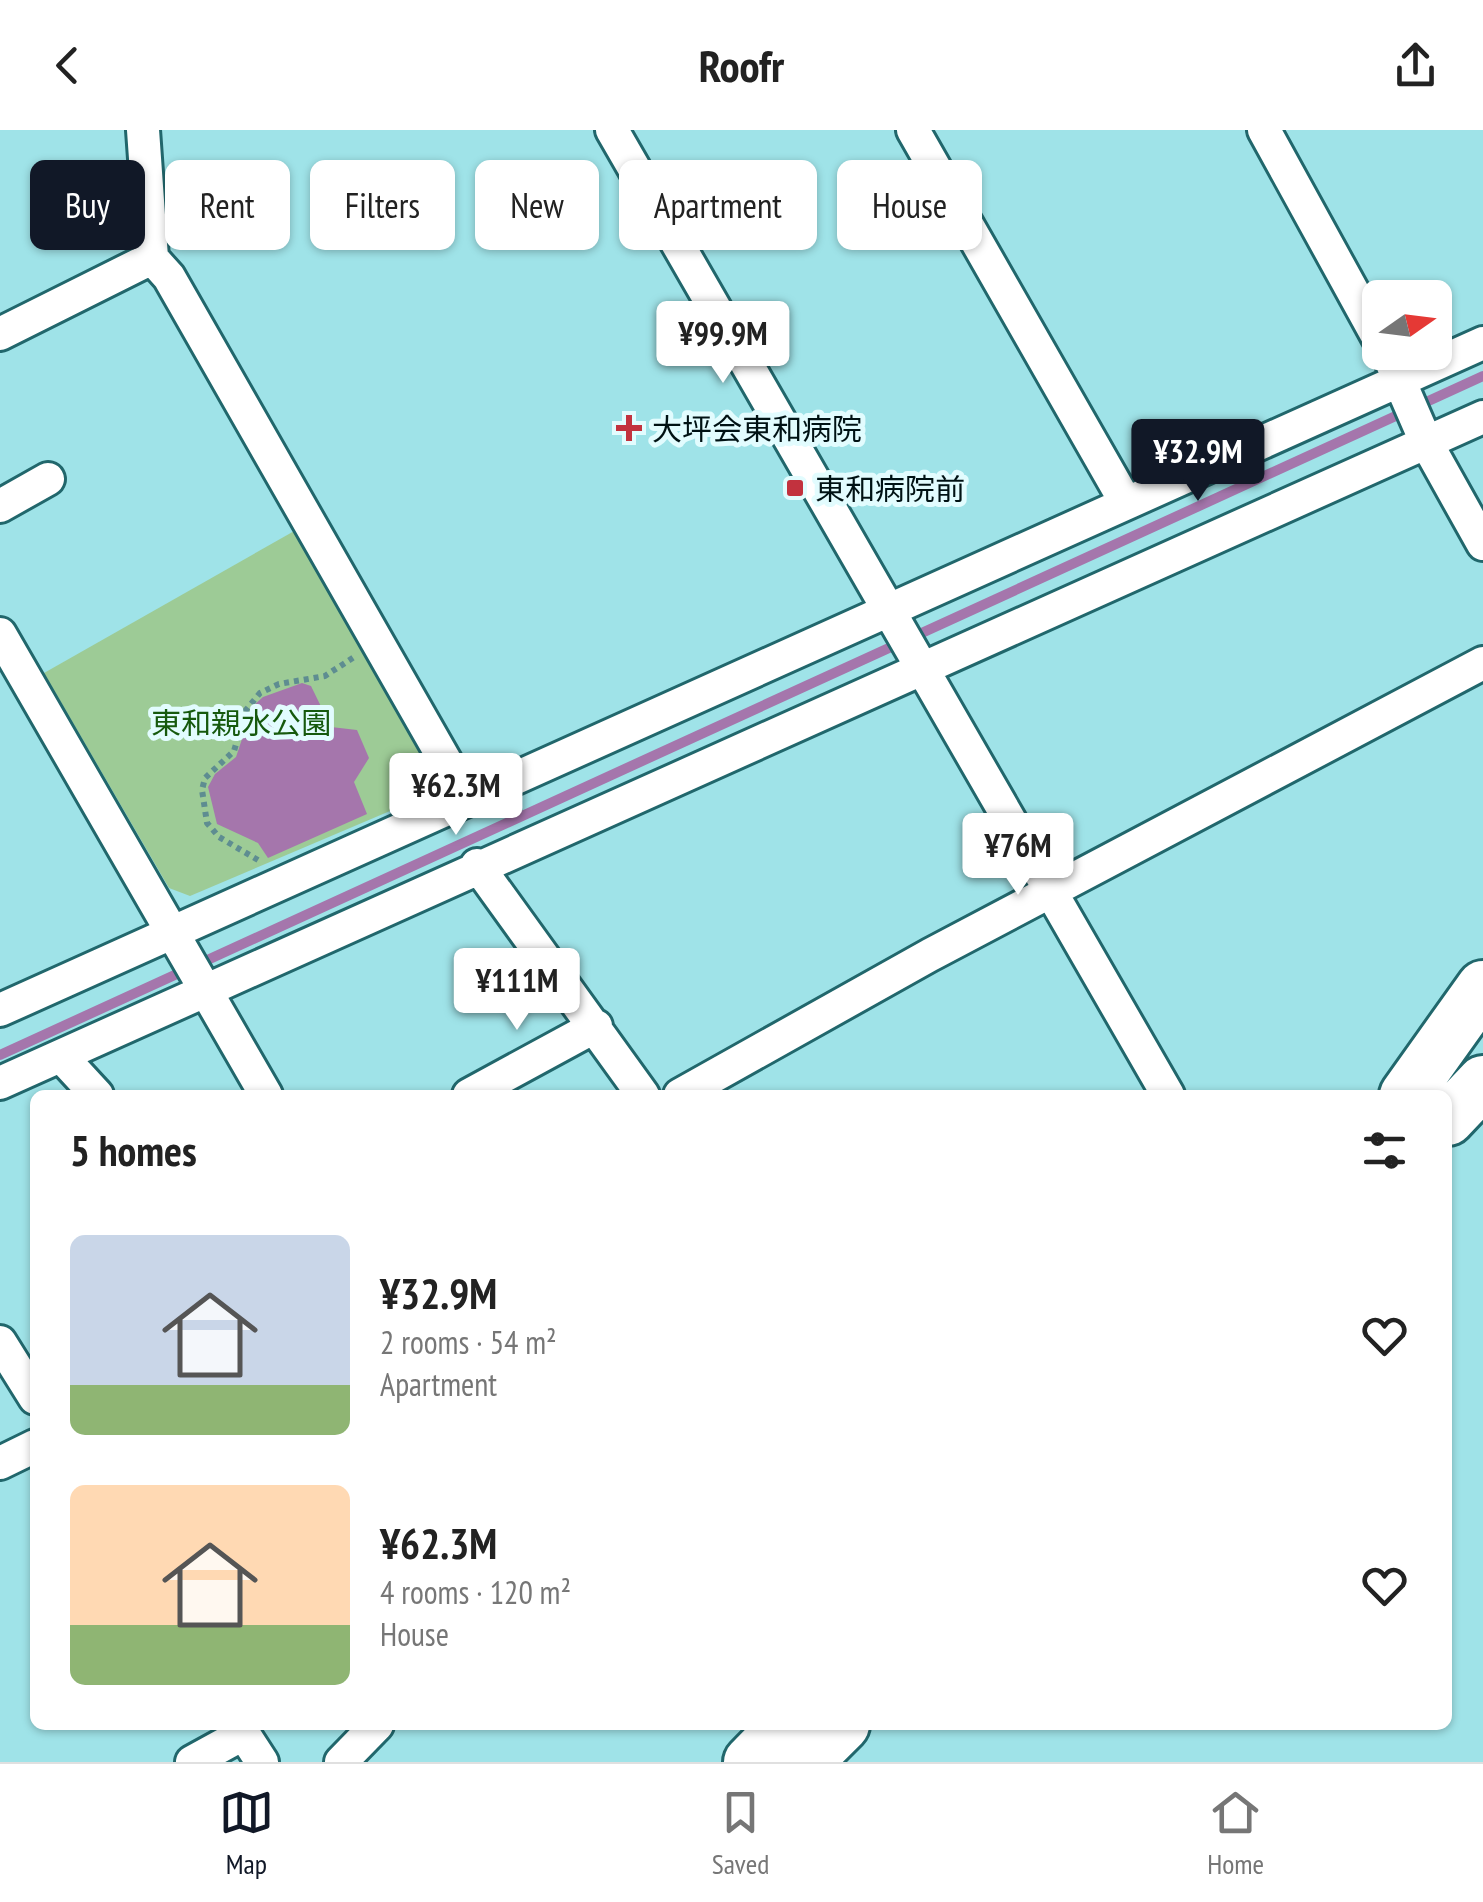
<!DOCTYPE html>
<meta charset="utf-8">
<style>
:root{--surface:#fff;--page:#f6f6f6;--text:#222;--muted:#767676;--line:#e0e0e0;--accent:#111827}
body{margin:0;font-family:"PT Sans Narrow","Noto Sans JP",sans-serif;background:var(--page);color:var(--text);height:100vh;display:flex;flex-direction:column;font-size:38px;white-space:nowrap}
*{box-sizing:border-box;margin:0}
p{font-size:32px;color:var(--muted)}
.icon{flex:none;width:55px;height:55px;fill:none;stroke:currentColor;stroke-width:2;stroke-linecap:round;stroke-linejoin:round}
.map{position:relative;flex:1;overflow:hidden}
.sheet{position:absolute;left:30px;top:960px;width:1422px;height:640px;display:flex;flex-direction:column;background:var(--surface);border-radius:15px;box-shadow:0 2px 8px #0004}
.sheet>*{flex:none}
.banner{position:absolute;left:30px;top:30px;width:1425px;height:90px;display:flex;gap:20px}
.needle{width:65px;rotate:76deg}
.buttons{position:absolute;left:1362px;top:150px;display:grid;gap:20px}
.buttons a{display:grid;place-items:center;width:90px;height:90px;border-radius:15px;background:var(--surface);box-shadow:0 2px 8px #0004;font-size:50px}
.price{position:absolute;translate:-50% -85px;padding:0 22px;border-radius:10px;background:#fff;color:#222;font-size:32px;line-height:65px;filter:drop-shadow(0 2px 5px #0008)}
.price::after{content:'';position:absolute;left:50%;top:60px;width:30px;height:22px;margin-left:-15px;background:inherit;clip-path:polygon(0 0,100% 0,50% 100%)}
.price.active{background:var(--accent);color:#fff}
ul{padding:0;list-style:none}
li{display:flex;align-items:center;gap:30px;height:250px;padding:0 40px}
li span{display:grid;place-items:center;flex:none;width:280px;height:200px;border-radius:15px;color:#555}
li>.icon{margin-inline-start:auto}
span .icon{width:120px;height:120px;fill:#fffc;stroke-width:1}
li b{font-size:42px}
h2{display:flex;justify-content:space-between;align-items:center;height:120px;padding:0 40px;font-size:42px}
.tag{padding:0 35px;border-radius:15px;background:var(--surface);box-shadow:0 2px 8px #0004;font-size:35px;line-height:90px}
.tag.active{background:var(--accent);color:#fff}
header{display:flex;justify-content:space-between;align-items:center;height:130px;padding:0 40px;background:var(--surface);font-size:45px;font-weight:700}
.dock{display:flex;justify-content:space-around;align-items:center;height:140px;border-top:2px solid var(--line);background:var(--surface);font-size:28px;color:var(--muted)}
.dock a{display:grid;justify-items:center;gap:5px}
.dock .active{color:var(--accent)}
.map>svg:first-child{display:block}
.green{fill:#9dcb96}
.water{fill:#a576ac}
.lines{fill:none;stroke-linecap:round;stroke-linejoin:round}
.stream{stroke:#a576ac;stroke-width:10}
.minor-casing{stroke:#21676c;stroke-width:38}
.primary-casing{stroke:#21676c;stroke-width:58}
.path{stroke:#5e8d91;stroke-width:6;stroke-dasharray:5 5;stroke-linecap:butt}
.minor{stroke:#fff;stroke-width:32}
.primary{stroke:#fff;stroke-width:52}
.poi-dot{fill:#c2323e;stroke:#e2fcfe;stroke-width:4}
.labels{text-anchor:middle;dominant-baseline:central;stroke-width:10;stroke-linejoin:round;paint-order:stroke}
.poi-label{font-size:30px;fill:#001214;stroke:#e2fcfe;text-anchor:start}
.park-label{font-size:30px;fill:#16590d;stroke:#e2fcfe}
</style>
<header><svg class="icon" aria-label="back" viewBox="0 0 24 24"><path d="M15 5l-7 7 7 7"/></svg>Roofr<svg class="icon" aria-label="share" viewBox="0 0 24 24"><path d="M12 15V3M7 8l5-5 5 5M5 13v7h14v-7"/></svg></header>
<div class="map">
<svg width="1483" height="1632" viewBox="0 0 1483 1632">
<rect width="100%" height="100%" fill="#9fe3e8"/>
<path class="green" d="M 296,400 L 433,645 L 423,667 L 190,766 L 169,758 L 44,543 Z"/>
<path class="water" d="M 302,553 L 311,556 L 331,597 L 357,600 L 369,628 L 354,652 L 367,684 L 268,728 L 258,713 L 217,694 L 208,657 L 215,644 L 236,627 L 253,576 L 263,567 Z"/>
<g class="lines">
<path class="stream" d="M 0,925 L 1483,246"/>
<defs>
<path id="minor" d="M 143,0 L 152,128
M 612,0 L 1168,965
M 913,0 L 1125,371
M 1264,0 L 1380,211
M 0,204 L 152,128 L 169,147 L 467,669
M 1387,222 L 1426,312 L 1483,414
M 0,376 L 48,349
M 0,504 L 266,965
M 477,735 L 643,965
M 0,880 L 1483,213
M 61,926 L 97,965
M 0,953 L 1483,287
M 469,965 L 596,896
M 680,965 L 930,825 L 1483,533
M 0,1212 L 35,1268
M 0,1333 L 35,1316
M 238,1595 L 262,1632
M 192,1632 L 243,1604
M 341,1632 L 377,1595"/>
<path id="primary" d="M 1406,965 L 1483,857
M 1448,989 L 1483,952
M 750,1632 L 786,1595
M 806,1632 L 843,1595"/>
</defs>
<use href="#minor" class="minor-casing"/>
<use href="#primary" class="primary-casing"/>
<path class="path" d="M 258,730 L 219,707 L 207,693 L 202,660 L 205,648 L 234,621 L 246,580 L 260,563 L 279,554 L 325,546 L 354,527"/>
<use href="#minor" class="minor"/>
<use href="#primary" class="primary"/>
</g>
<g class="poi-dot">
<path d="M624 283h10v10h10v10h-10v10h-10v-10h-10v-10h10z"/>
<rect x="785" y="348" width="20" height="20" rx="5"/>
</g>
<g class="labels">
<g class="poi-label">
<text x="652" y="298">大坪会東和病院</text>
<text x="815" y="358">東和病院前</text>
</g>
<g class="park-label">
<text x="241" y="592">東和親水公園</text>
</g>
</g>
</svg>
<div class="buttons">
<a><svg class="needle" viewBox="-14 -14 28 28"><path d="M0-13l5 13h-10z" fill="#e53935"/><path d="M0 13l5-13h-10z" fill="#767676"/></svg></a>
</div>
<b class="price" style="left:723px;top:256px">¥99.9M</b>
<b class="price active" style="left:1198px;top:374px">¥32.9M</b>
<b class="price" style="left:456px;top:708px">¥62.3M</b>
<b class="price" style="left:1018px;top:768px">¥76M</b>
<b class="price" style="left:517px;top:903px">¥111M</b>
<div class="banner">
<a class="tag active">Buy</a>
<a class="tag">Rent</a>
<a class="tag">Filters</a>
<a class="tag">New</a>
<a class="tag">Apartment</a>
<a class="tag">House</a>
</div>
<section class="sheet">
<h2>5 homes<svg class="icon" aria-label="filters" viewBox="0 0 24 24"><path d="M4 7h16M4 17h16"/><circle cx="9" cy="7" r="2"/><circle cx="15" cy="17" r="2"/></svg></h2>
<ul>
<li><span style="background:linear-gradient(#c9d6e8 75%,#8fb573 0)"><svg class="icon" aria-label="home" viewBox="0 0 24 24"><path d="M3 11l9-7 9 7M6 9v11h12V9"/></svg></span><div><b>¥32.9M</b><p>2 rooms · 54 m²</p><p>Apartment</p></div><svg class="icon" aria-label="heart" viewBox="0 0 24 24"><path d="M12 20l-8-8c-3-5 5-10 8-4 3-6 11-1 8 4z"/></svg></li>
<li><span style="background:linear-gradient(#ffd9b3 70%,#8fb573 0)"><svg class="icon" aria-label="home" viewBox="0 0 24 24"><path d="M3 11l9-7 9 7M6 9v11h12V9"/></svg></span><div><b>¥62.3M</b><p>4 rooms · 120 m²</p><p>House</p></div><svg class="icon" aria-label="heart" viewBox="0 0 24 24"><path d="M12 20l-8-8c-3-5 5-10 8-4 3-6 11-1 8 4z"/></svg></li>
</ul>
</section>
</div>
<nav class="dock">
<a class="active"><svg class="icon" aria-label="map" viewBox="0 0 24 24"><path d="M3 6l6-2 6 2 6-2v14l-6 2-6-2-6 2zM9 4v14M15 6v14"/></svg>Map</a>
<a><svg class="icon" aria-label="saved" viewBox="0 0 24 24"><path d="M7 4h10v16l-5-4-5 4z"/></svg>Saved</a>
<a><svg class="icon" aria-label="home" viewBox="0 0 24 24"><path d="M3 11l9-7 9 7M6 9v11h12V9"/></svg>Home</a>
</nav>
